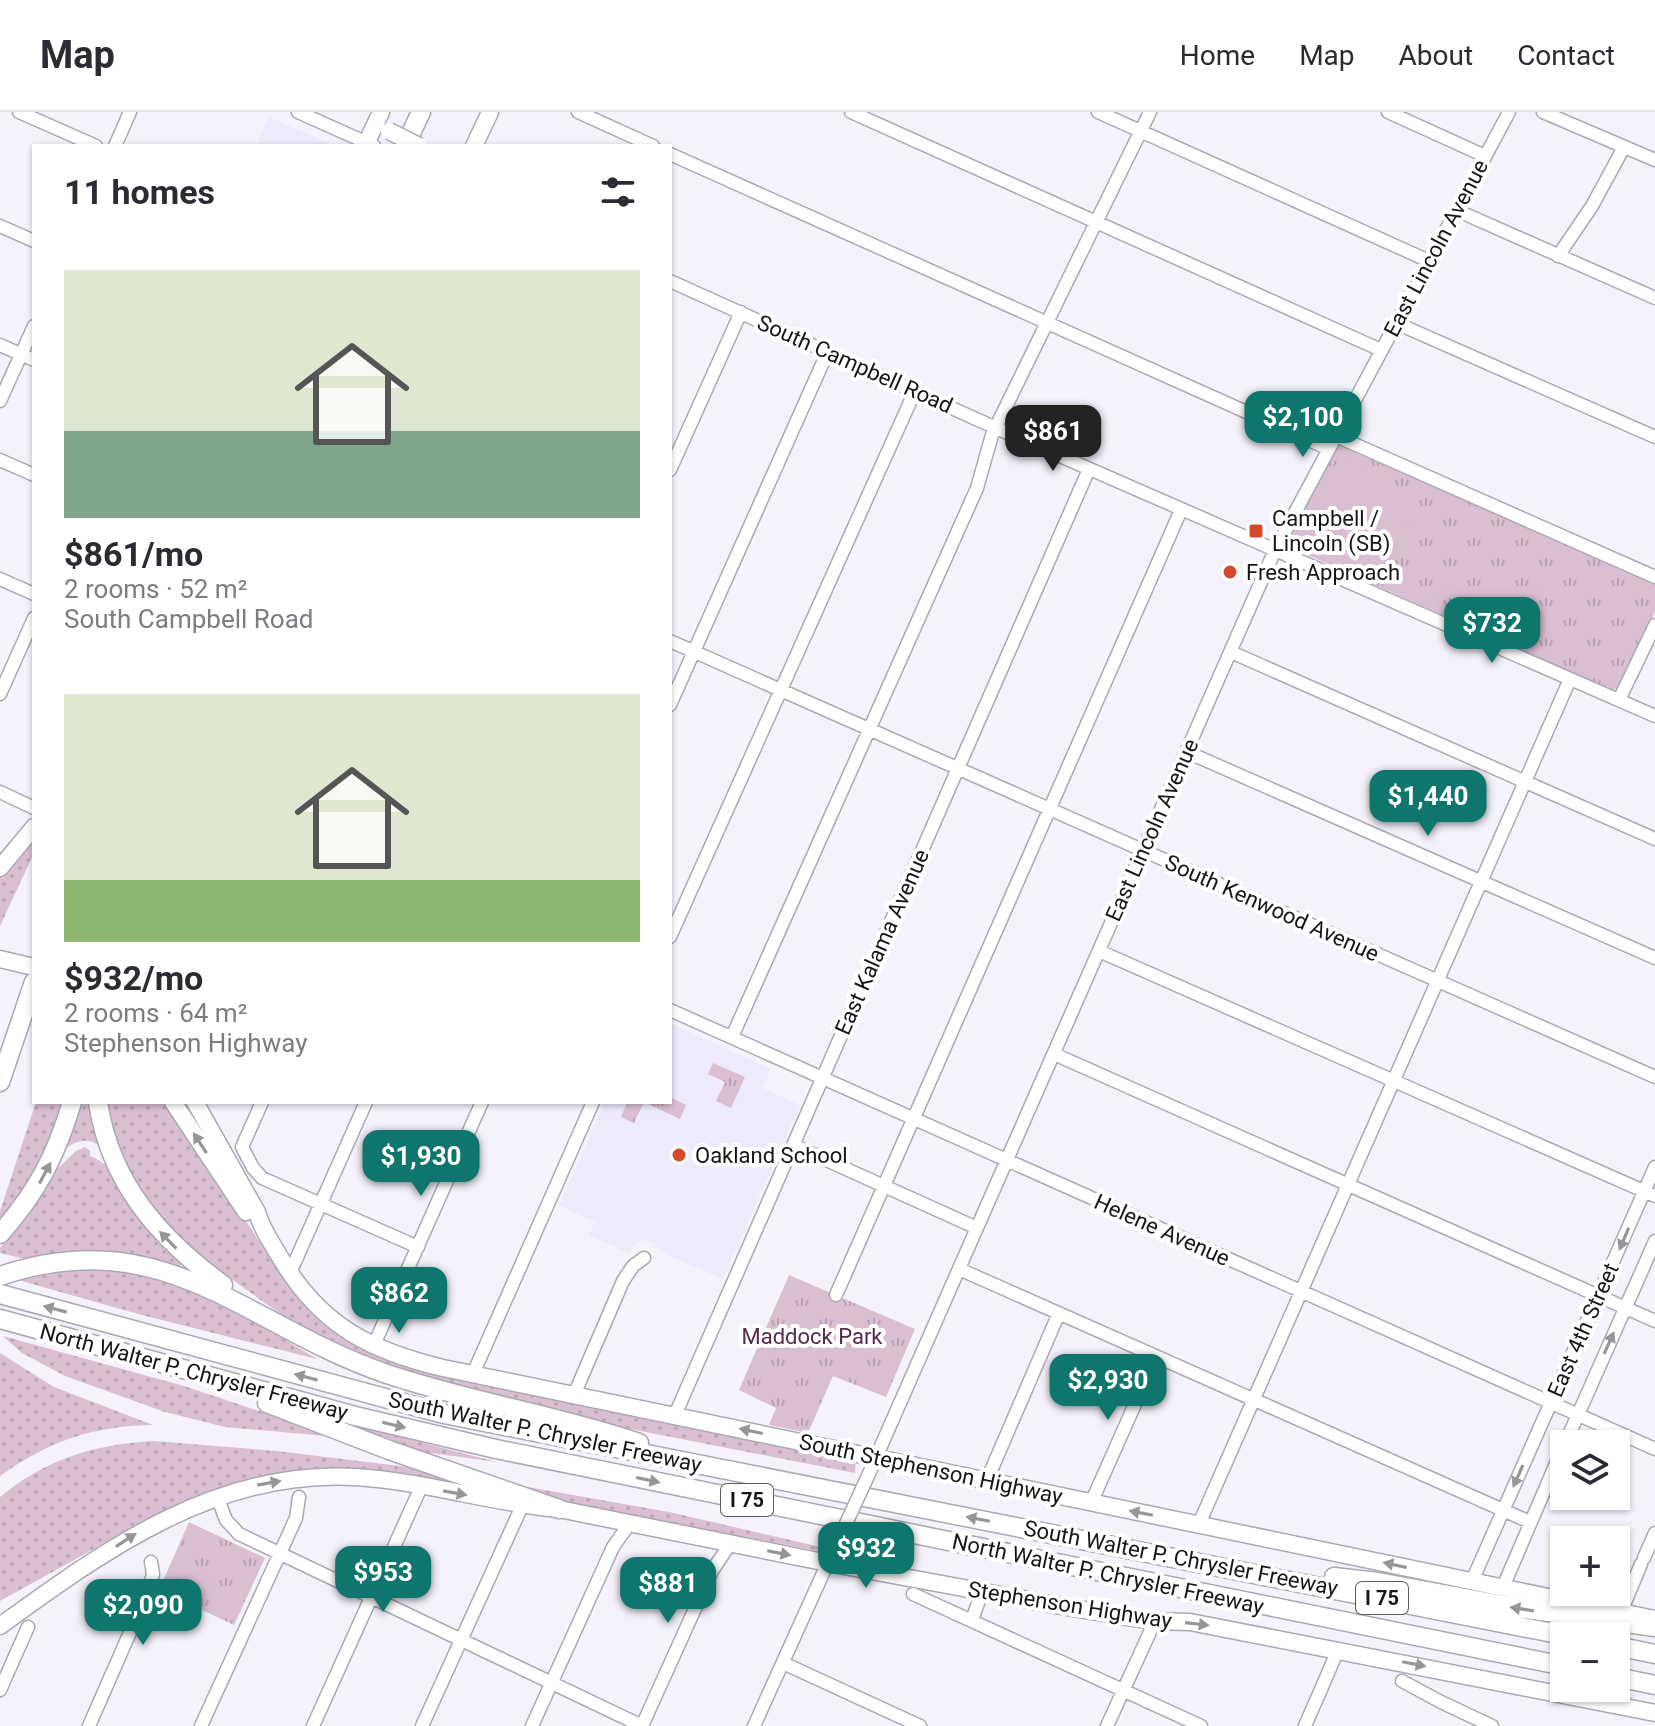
<!DOCTYPE html>
<meta charset="utf-8">
<style>
:root{--surface:#fff;--page:#f2f2f3;--text:#2b2b33;--muted:#7c7c81;--line:#e1e1e2;--accent:#0f766e}
body{margin:0;font-family:Roboto,sans-serif;background:var(--page);color:var(--text);height:100vh;display:flex;flex-direction:column;font-size:30px;white-space:nowrap}
*{box-sizing:border-box;margin:0}
p{font-size:26px;color:var(--muted)}
.icon{flex:none;width:44px;height:44px;fill:none;stroke:currentColor;stroke-width:2;stroke-linecap:round;stroke-linejoin:round}
.map{position:relative;flex:1;overflow:hidden}
.sheet{position:absolute;left:32px;top:32px;width:640px;height:960px;display:flex;flex-direction:column;background:var(--surface);border-radius:0px;box-shadow:0 2px 6px #0004}
.sheet>*{flex:none}
.fabs{position:absolute;left:1550px;top:1318px;display:grid;gap:16px}
.fabs a{display:grid;place-items:center;width:80px;height:80px;border-radius:0px;background:var(--surface);box-shadow:0 2px 6px #0004;font-size:40px}
.price{position:absolute;translate:-50% -68px;padding:0 18px;border-radius:16px;background:var(--accent);color:#fff;font-size:26px;line-height:52px;filter:drop-shadow(0 2px 4px #0008)}
.price::after{content:'';position:absolute;left:50%;top:48px;width:24px;height:18px;margin-left:-12px;background:inherit;clip-path:polygon(0 0,100% 0,50% 100%)}
.price.current{background:#222;color:#fff}
ul{padding:0;list-style:none}
li{display:grid;align-content:center;gap:16px;height:424px;padding:0 32px}
li span{display:grid;place-items:center;height:248px;border-radius:0px;color:#555}
li>.icon{margin-inline-start:auto}
span .icon{width:144px;height:144px;fill:#fffc;stroke-width:1}
li b{font-size:34px}
h2{display:flex;justify-content:space-between;align-items:center;height:96px;padding:0 32px;font-size:34px}
header{display:flex;align-items:center;gap:48px;box-sizing:border-box;height:112px;padding:0 40px;background:var(--surface);border-bottom:2px solid var(--line)}
header strong{font-size:38px}
nav{display:flex;gap:44px;margin-inline-start:auto;font-size:28px}
.map>svg:first-child{display:block}
.built{fill:#eee9fb}
.grass{fill:url(#grass-dots)}
.park{fill:url(#park-tufts)}
.garden{fill:#dabfd2}
.lines{fill:none;stroke-linecap:round;stroke-linejoin:round}
.minor-casing{stroke:#aba8b2;stroke-width:15}
.major-casing{stroke:#aba8b2;stroke-width:19}
.highway-casing{stroke:#aba8b2;stroke-width:21}
.minor{stroke:#fff;stroke-width:12}
.major{stroke:#fff;stroke-width:16}
.highway{stroke:#fff;stroke-width:18}
.minor-bridge-casing{stroke:#aba8b2;stroke-width:15;stroke-linecap:butt}
.major-bridge-casing{stroke:#aba8b2;stroke-width:19;stroke-linecap:butt}
.minor-bridge{stroke:#fff;stroke-width:12}
.major-bridge{stroke:#fff;stroke-width:16}
.oneway{fill:#969698}
.poi-dot{fill:#d3492a;stroke:#fff;stroke-width:3}
.labels{text-anchor:middle;dominant-baseline:central;stroke-width:8;stroke-linejoin:round;paint-order:stroke}
.shield{fill:#fff;stroke:#5c5b5e;stroke-width:2}
.shield-label{font-size:20px;font-weight:bold;fill:#161519}
.street-label{font-size:22px;fill:#161519;stroke:#fff}
.poi-label{font-size:22px;fill:#161519;stroke:#fff;text-anchor:start}
.park-label{font-size:22px;fill:#562a4c;stroke:#fff}
</style>
<header>
<strong>Map</strong>
<nav><a>Home</a><a>Map</a><a>About</a><a>Contact</a></nav>
</header>
<div class="map">
<svg width="1655" height="1614" viewBox="0 0 1655 1614">
<defs>
<pattern id="grass-dots" width="8" height="8" patternUnits="userSpaceOnUse" patternTransform="scale(2)"><rect width="8" height="8" fill="#dabfd2"/><path d="M2 2h.1M6 6h.1" fill="none" stroke="#baa3b4" stroke-width="1.8" stroke-linecap="round"/></pattern>
<pattern id="park-tufts" width="24" height="20" patternUnits="userSpaceOnUse" patternTransform="scale(2)"><rect width="24" height="20" fill="#dabfd2"/><path d="M3 7l-1-3M5 7V3M7 7l1-3M15 17l-1-3M17 17v-4M19 17l1-3" fill="none" stroke="#baa3b4"/></pattern>
</defs>
<rect width="100%" height="100%" fill="#f5f2fc"/>
<path class="built" d="M 269,5 L 335,34 L 256,34 Z
M 670,911 L 771,957 L 763,976 L 800,993 L 723,1167 L 661,1140 L 654,1131 L 647,1128 L 637,1130 L 629,1141 L 626,1140 L 589,1123 L 595,1110 L 559,1093 L 605,990 L 670,990 Z"/>
<path class="grass" d="M 34,723 L 34,741 L 0,814 L 0,763 Z
M 36,990 L 65,990 L 49,1038 L 0,1112 L 0,1099 Z
M 80,990 L 92,990 L 101,1035 C 89,1025 78,1028 66,1036 Z
M 105,990 L 166,990 L 296,1184 L 328,1215 L 348,1230 L 386,1248 L 414,1256 L 856,1345 L 855,1361 L 610,1313 L 413,1263 L 353,1243 L 286,1206 L 209,1151 L 155,1105 L 121,1045 Z
M 85,1035 L 90,1039 L 90,1044 C 124,1057 135,1099 157,1126 C 165,1136 176,1144 182,1155 L 146,1147 L 85,1140 L 45,1143 L 25,1147 L 0,1141 L 0,1136 L 29,1101 L 56,1058 L 76,1039 Z
M 77,1157 C 101,1158 126,1158 151,1164 C 211,1179 264,1215 317,1247 L 138,1202 L 18,1168 Z
M 3,1224 L 184,1274 L 337,1325 L 225,1315 L 165,1300 L 65,1264 L 22,1241 Z
M 0,1241 L 54,1275 L 153,1313 C 93,1314 49,1329 0,1364 Z
M 331,1307 L 497,1350 L 409,1338 Z
M 154,1329 L 277,1339 L 400,1354 L 428,1358 L 483,1378 L 264,1366 L 230,1374 L 166,1397 L 0,1489 L 0,1385 C 46,1347 95,1332 154,1329 Z
M 499,1370 L 669,1400 L 821,1435 L 820,1439 L 580,1394 Z"/>
<path class="park" d="M 1340,334 L 1655,470 L 1655,500 L 1618,576 L 1611,578 L 1292,436 L 1291,423 L 1336,337 Z
M 713,951 L 745,965 L 731,996 L 716,989 L 725,970 L 708,962 Z
M 670,985 L 686,993 L 680,1007 L 644,990 L 634,1011 L 621,1005 L 627,990 L 670,990 Z
M 789,1163 L 915,1217 L 886,1285 L 833,1264 L 808,1321 L 769,1313 L 776,1296 L 739,1278 Z
M 189,1410 L 265,1446 L 234,1513 L 159,1478 Z"/>
<path class="garden" d="M 1340,350 L 1346,350 L 1416,383 C 1409,416 1397,441 1370,461 L 1356,460 L 1297,432 Z"/>
<g class="lines">
<defs>
<path id="minor" d="M 19,0 L 96,34
M 298,0 L 374,34
M 578,0 L 653,34
M 851,0 L 1381,238
M 1098,0 L 1429,149
M 1388,0 L 1485,44
M 1543,0 L 1655,48
M 115,34 L 130,0
M 670,42 L 1329,337
M 1456,98 L 1655,186
M 0,114 L 34,129
M 1558,144 L 1592,94 L 1624,35
M 670,169 L 996,316 L 1655,604
M 1396,211 L 1655,325
M 0,233 L 34,248
M 0,289 L 34,214
M 1336,324 L 1655,465
M 0,348 L 34,363
M 670,358 L 741,200
M 0,467 L 34,482
M 670,529 L 1655,965
M 1231,540 L 1655,727
M 0,582 L 34,506
M 1619,588 L 1655,513
M 670,593 L 828,239
M 1187,640 L 1655,846
M 0,680 L 34,696
M 670,825 L 915,279
M 1099,839 L 1655,1084
M 670,898 L 1655,1337
M 732,925 L 977,376 L 992,323 L 1150,0
M 1054,942 L 1655,1209
M 262,990 L 242,1035 L 253,1056 L 262,1066 L 418,1135
M 793,1033 L 977,1116
M 959,1157 L 1530,1410
M 290,1161 L 366,990
M 836,1183 L 1181,398
M 373,1235 L 482,990
M 473,1262 L 593,990
M 574,1283 L 623,1169 L 633,1154 L 644,1146
M 675,1303 L 1089,357
M 1565,1332 L 1655,1129
M 867,1366 L 1275,438 L 1509,0
M 987,1368 L 1059,1201
M 217,1384 L 226,1408 L 239,1422 L 642,1614
M 1091,1391 L 1156,1245
M 1199,1412 L 1570,567
M 1644,1446 L 1655,1421
M 1472,1469 L 1655,1055
M 1503,1475 L 1564,1333
M 913,1482 L 1201,1614
M 1621,1500 L 1641,1452
M 972,1508 L 982,1480
M 783,1551 L 920,1614
M 1402,1569 L 1441,1590 L 1492,1614
M 0,1578 L 28,1515
M 89,1614 L 149,1477 L 153,1462 L 151,1450
M 201,1614 L 296,1406 L 299,1385
M 313,1614 L 421,1375
M 422,1614 L 522,1394
M 532,1614 L 613,1435 L 630,1411
M 642,1614 L 712,1459 L 730,1432
M 754,1614 L 830,1446
M 1107,1614 L 1150,1520 L 1152,1509
M 1305,1614 L 1338,1538"/>
<path id="major" d="M 365,34 L 381,0
M 474,34 L 490,0
M 0,756 L 34,715
M 0,847 L 34,855
M 173,990 L 246,1100
M 195,990 L 257,1100 C 262,1118 273,1133 283,1150 C 322,1214 371,1239 443,1256 L 1654,1507
M 0,1514 C 106,1437 217,1357 355,1365 C 424,1369 491,1391 559,1397 L 828,1451 L 1055,1493 L 1152,1509 L 1190,1510 L 1655,1601"/>
<path id="highway" d="M 405,34 L 421,0
M 0,970 L 34,870
M 98,990 C 110,1071 159,1126 223,1173
M 0,1122 C 37,1080 56,1044 72,990
M 0,1164 C 165,1108 246,1214 387,1262 C 470,1290 557,1303 639,1331
M 0,1182 L 444,1302 L 1568,1524
M 0,1207 L 355,1304 L 496,1337 L 1564,1554
M 267,1291 L 389,1338 L 559,1397
M 1334,1465 L 1378,1470 L 1519,1496 L 1655,1515
M 1616,1534 L 1655,1542
M 1616,1565 L 1655,1573"/>
</defs>
<use href="#minor" class="minor-casing"/>
<use href="#major" class="major-casing"/>
<use href="#highway" class="highway-casing"/>
<use href="#minor" class="minor"/>
<use href="#major" class="major"/>
<use href="#highway" class="highway"/>
<defs>
<path id="minor-bridge" d="M 832,1442 L 867,1366"/>
<path id="major-bridge" d="M 389,19 L 419,34"/>
</defs>
<use href="#minor-bridge" class="minor-bridge-casing"/>
<use href="#major-bridge" class="major-bridge-casing"/>
<use href="#minor-bridge" class="minor-bridge"/>
<use href="#major-bridge" class="major-bridge"/>
</g>
<defs><path id="oneway-solid" d="M-6-.8H1V-3.2L6.5 0L1 3.2V.8H-6Z" transform="scale(2)"/></defs>
<g class="oneway">
<use href="#oneway-solid" transform="translate(200 1031) rotate(-123)"/>
<use href="#oneway-solid" transform="translate(45 1061) rotate(-62)"/>
<use href="#oneway-solid" transform="translate(1624 1127) rotate(113)"/>
<use href="#oneway-solid" transform="translate(168 1128) rotate(-134)"/>
<use href="#oneway-solid" transform="translate(55 1197) rotate(-165)"/>
<use href="#oneway-solid" transform="translate(1609 1231) rotate(-66)"/>
<use href="#oneway-solid" transform="translate(306 1265) rotate(-165)"/>
<use href="#oneway-solid" transform="translate(394 1313) rotate(13)"/>
<use href="#oneway-solid" transform="translate(751 1319) rotate(-168)"/>
<use href="#oneway-solid" transform="translate(1518 1364) rotate(114)"/>
<use href="#oneway-solid" transform="translate(648 1368) rotate(12)"/>
<use href="#oneway-solid" transform="translate(269 1371) rotate(-10)"/>
<use href="#oneway-solid" transform="translate(455 1381) rotate(10)"/>
<use href="#oneway-solid" transform="translate(1141 1401) rotate(-169)"/>
<use href="#oneway-solid" transform="translate(978 1407) rotate(-169)"/>
<use href="#oneway-solid" transform="translate(126 1428) rotate(-33)"/>
<use href="#oneway-solid" transform="translate(779 1441) rotate(11)"/>
<use href="#oneway-solid" transform="translate(1395 1453) rotate(-168)"/>
<use href="#oneway-solid" transform="translate(1522 1497) rotate(-171)"/>
<use href="#oneway-solid" transform="translate(1197 1512) rotate(7)"/>
<use href="#oneway-solid" transform="translate(1414 1552) rotate(11)"/>
</g>
<g class="poi-dot">
<rect x="1248" y="411" width="16" height="16" rx="4"/>
<circle cx="1230" cy="460" r="8"/>
<circle cx="679" cy="1043" r="8"/>
</g>
<g class="labels">
<g class="shield">
<rect x="721" y="1372" width="52" height="32" rx="6"/>
<rect x="1356" y="1470" width="52" height="32" rx="6"/>
</g>
<g class="shield-label">
<text x="747" y="1388">I 75</text>
<text x="1382" y="1486">I 75</text>
</g>
<g class="street-label">
<text transform="translate(1436 136) rotate(-62)">East Lincoln Avenue</text>
<text transform="translate(855 252) rotate(24)">South Campbell Road</text>
<text transform="translate(1152 718) rotate(-66)">East Lincoln Avenue</text>
<text transform="translate(1272 796) rotate(24)">South Kenwood Avenue</text>
<text transform="translate(882 830) rotate(-66)">East Kalama Avenue</text>
<text transform="translate(1162 1118) rotate(24)">Helene Avenue</text>
<text transform="translate(1583 1218) rotate(-66)">East 4th Street</text>
<text transform="translate(194 1260) rotate(15)">North Walter P. Chrysler Freeway</text>
<text transform="translate(545 1320) rotate(12)">South Walter P. Chrysler Freeway</text>
<text transform="translate(931 1357) rotate(12)">South Stephenson Highway</text>
<text transform="translate(1181 1446) rotate(11)">South Walter P. Chrysler Freeway</text>
<text transform="translate(1108 1462) rotate(12)">North Walter P. Chrysler Freeway</text>
<text transform="translate(1070 1493) rotate(9)">Stephenson Highway</text>
</g>
<g class="poi-label">
<text x="1272" y="406">Campbell /<tspan x="1272" dy="25">Lincoln (SB)</tspan></text>
<text x="1246" y="460">Fresh Approach</text>
<text x="695" y="1043">Oakland School</text>
</g>
<g class="park-label">
<text x="812" y="1224">Maddock Park</text>
</g>
</g>
</svg>
<div class="fabs">
<a><svg class="icon" aria-label="layers" viewBox="0 0 24 24"><path d="M12 4l9 5-9 5-9-5zM3 14l9 5 9-5"/></svg></a>
<a>+</a>
<a>−</a>
</div>
<b class="price" style="left:1303px;top:347px">$2,100</b>
<b class="price current" style="left:1053px;top:361px">$861</b>
<b class="price" style="left:1492px;top:553px">$732</b>
<b class="price" style="left:1428px;top:726px">$1,440</b>
<b class="price" style="left:421px;top:1086px">$1,930</b>
<b class="price" style="left:399px;top:1223px">$862</b>
<b class="price" style="left:1108px;top:1310px">$2,930</b>
<b class="price" style="left:866px;top:1478px">$932</b>
<b class="price" style="left:383px;top:1502px">$953</b>
<b class="price" style="left:668px;top:1513px">$881</b>
<b class="price" style="left:143px;top:1535px">$2,090</b>
<section class="sheet">
<h2>11 homes<svg class="icon" aria-label="filters" viewBox="0 0 24 24"><path d="M4 7h16M4 17h16"/><circle cx="9" cy="7" r="2"/><circle cx="15" cy="17" r="2"/></svg></h2>
<ul>
<li><span style="background:linear-gradient(#dfe7d0 65%,#7fa58c 0)"><svg class="icon" aria-label="home" viewBox="0 0 24 24"><path d="M3 11l9-7 9 7M6 9v11h12V9"/></svg></span><div><b>$861/mo</b><p>2 rooms · 52 m²</p><p>South Campbell Road</p></div></li>
<li><span style="background:linear-gradient(#dfe7d0 75%,#8fb573 0)"><svg class="icon" aria-label="home" viewBox="0 0 24 24"><path d="M3 11l9-7 9 7M6 9v11h12V9"/></svg></span><div><b>$932/mo</b><p>2 rooms · 64 m²</p><p>Stephenson Highway</p></div></li>
</ul>
</section>
</div>
